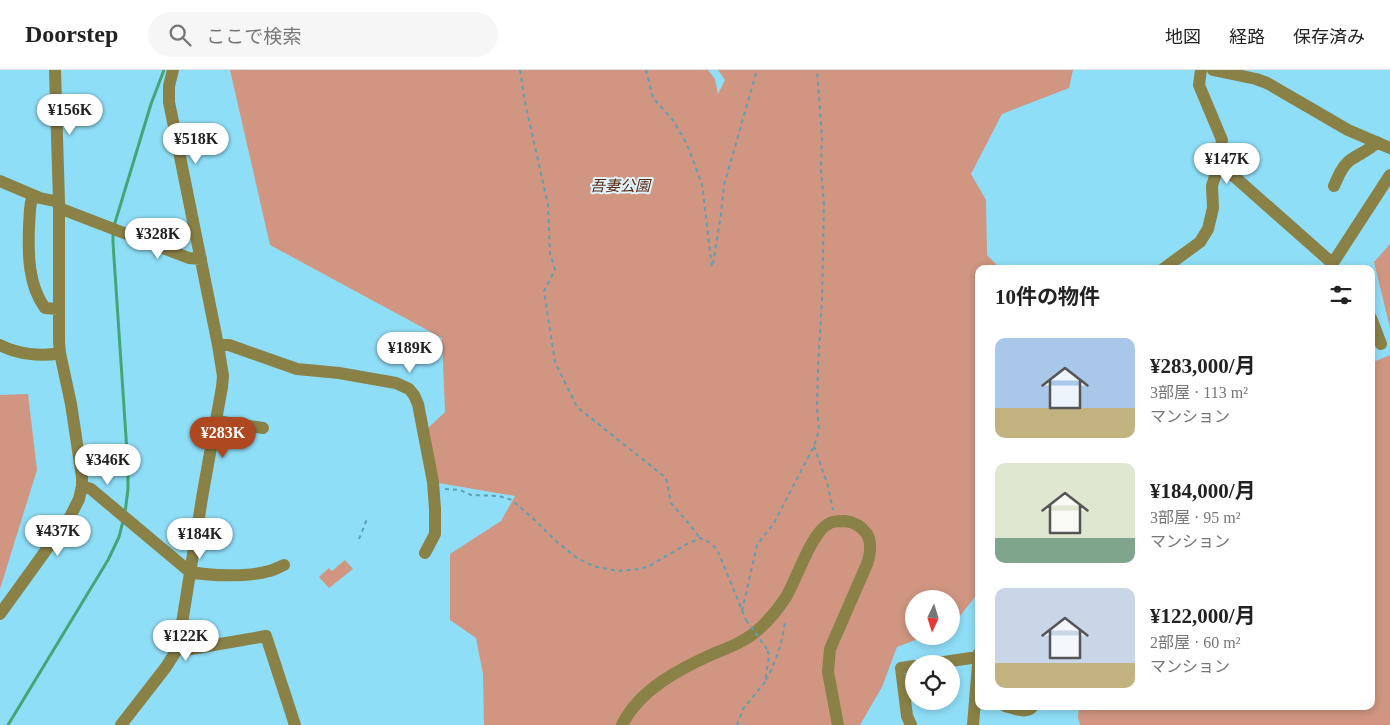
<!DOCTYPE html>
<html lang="ja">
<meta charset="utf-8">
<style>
:root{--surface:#fff;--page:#f6f6f6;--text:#222;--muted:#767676;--line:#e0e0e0;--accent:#ae4820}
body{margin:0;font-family:"Times New Roman","Noto Sans JP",serif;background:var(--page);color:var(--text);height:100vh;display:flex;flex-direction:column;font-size:19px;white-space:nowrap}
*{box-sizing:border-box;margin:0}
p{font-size:16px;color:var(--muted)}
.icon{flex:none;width:28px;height:28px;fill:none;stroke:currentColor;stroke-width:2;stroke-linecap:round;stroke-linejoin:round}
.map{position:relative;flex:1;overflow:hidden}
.side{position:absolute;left:975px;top:195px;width:400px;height:445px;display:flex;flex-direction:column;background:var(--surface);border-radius:10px;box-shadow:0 2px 8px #0003}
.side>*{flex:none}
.needle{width:32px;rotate:184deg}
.buttons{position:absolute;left:905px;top:520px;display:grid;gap:10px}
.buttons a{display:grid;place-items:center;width:55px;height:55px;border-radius:50%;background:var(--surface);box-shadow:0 2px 8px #0003;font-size:25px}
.price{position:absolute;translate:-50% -42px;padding:0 11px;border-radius:18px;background:#fff;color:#222;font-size:16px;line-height:32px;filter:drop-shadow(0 1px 2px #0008)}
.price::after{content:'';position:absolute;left:50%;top:30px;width:15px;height:11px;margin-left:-8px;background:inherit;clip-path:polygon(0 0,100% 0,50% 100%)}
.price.selected{background:var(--accent);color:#fff}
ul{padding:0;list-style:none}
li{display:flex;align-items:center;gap:15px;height:125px;padding:0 20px}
li span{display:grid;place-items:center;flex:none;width:140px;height:100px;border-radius:10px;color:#555}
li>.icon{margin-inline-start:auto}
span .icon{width:60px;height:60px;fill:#fffc;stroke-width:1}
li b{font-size:21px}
h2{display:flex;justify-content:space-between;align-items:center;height:60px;padding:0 20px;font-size:21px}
header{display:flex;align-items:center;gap:30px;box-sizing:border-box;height:70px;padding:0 25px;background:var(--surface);border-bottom:1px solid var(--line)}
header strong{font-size:24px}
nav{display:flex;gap:28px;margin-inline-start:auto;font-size:18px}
.search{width:350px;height:45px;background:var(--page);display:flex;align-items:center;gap:12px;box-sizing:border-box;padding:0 18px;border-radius:28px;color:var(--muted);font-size:19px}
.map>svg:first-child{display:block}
.green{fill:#d09682}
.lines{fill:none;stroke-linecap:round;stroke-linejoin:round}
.stream{stroke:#44a577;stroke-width:3}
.path{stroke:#609eb1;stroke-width:2;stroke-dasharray:4 4;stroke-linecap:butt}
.minor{stroke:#8a8147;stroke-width:12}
.path-bridge{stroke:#609eb1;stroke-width:2;stroke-dasharray:4 4;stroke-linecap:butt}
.labels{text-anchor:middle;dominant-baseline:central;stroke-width:4;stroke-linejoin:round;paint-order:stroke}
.park-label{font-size:15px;font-style:italic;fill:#5d2611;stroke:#dff5fd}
</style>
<header>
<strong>Doorstep</strong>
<div class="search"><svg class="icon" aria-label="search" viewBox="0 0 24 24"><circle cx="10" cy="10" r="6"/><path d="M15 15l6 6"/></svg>ここで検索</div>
<nav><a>地図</a><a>経路</a><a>保存済み</a></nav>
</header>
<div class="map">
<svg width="1390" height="655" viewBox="0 0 1390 655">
<rect width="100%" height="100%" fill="#8fdef7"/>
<path class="green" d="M 230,0 L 708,0 L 715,9 L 718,24 L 725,10 L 718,0 L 1073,0 L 1069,18 L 1002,44 L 971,104 L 986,130 L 987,185 L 1001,199 L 979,199 L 979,522 L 951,557 L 951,529 L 914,529 L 914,566 L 926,566 L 897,577 L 882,617 L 860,655 L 484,655 L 483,604 L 476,568 L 450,550 L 450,484 L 501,451 L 515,426 L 433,412 L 428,358 L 445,342 L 442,268 L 270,175 Z
M 1390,174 L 1390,258 L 1374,192 Z
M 1390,285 L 1390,655 L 1080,655 L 1078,648 L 1079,636 L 1371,636 L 1371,293 Z
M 28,324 L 37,400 L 0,519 L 0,325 Z
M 345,490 L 353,499 L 329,518 L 319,507 L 329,498 L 332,501 Z"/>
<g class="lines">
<path class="stream" d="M 114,156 L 151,34 L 164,0
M 113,162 L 113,173 L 128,397 L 128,419 L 125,443
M 8,655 L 108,490 L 119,467 L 123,451"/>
<path class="path" d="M 520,0 L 525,32 L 548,135 L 550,183 L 555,200 L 544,221 L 555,292 L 577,337 L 666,408 L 671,433 L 690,455 L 700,468
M 646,0 L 653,28 L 672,49 L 686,72 L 702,114 L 712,198
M 713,194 L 721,144 L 724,115 L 757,0
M 814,376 L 828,416 L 833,440
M 445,419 L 460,420 L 471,425 L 499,426 L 512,430 L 538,453 L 558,473 L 577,488 L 593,496 L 618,501 L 640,499 L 651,495 L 685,475 L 700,468 L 707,471 L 717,479 L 746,550
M 359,469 L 367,449
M 742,541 L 757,475 L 774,453 L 814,376 L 819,360 L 817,338 L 818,297 L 822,231 L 824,134 L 821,99 L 822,66 L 817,0
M 766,610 C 776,592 783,571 785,550
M 737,655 L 743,639 L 765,612 L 769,586 L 767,579"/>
<path class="minor" d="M 1213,0 L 1256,9 L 1267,13 L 1348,60 L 1390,78
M 1219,93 L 1332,193
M 0,111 L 40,128 L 59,132
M 1334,116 C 1338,107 1341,98 1349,91 C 1358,84 1369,81 1377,72
M 33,125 C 29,135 30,145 29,156 C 28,183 28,215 45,238 L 58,239
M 59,138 L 189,188 L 201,189
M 1163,199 L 1200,172 L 1208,159 L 1213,138 L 1212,116 L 1219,93 L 1222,70 L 1199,15 L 1201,0
M 1329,199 L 1390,105
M 1371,248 L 1381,274
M 0,275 C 18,284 40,287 60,283
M 218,275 L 229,275 L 297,299 L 339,303 L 396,313 L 409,319 L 414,325 L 418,334 L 433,412 L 435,439 L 435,464 L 425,483
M 216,351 L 263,358
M 82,416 L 91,419 L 190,502 C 210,506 249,507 269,501 C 274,500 279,497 284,495
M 0,544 L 70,447 L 79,429 L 82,416 L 82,407 L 71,334 L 60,283 L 59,272 L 59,132 L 55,0
M 178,578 L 185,580 L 266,566 L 295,655
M 930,594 L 978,587
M 1005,636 C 1015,638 1026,645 1033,636
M 121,655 L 166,597 L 178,578 L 203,422 L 222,317 L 223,306 L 218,275 L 169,32 L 169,16 L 173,0
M 622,655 C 639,620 679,599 713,584 C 730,577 746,571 759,559 C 769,550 779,538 786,527 C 797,509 812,460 830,453 C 834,451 840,451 845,451 C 854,452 862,457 867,464 C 872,473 870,485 867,494 L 830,579 L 828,602 L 838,655
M 911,655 L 907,646 L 901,598 L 914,596
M 973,655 L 979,583"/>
<path class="path-bridge" d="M 746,550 L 767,579"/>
</g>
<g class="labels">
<g class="park-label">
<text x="620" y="116">吾妻公園</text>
</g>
</g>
</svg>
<div class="buttons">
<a><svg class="needle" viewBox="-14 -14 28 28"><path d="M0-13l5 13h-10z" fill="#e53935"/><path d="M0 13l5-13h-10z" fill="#767676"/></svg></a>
<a><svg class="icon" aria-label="locate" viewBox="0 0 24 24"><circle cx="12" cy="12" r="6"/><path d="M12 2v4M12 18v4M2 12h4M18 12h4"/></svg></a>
</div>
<b class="price" style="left:70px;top:66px">¥156K</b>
<b class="price" style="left:196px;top:95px">¥518K</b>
<b class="price" style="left:1227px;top:115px">¥147K</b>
<b class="price" style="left:158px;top:190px">¥328K</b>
<b class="price" style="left:410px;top:304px">¥189K</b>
<b class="price selected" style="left:223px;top:389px">¥283K</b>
<b class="price" style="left:108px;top:416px">¥346K</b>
<b class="price" style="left:58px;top:487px">¥437K</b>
<b class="price" style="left:200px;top:490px">¥184K</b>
<b class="price" style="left:186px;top:592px">¥122K</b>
<section class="side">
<h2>10件の物件<svg class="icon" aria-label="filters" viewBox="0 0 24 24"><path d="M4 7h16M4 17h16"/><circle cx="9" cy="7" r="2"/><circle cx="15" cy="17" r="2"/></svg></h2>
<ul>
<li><span style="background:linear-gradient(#a9c7e8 70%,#c2b280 0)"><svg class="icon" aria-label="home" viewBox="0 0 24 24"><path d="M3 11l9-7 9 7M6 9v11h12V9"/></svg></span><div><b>¥283,000/月</b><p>3部屋 · 113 m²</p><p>マンション</p></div></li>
<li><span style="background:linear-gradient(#dfe7d0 75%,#7fa58c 0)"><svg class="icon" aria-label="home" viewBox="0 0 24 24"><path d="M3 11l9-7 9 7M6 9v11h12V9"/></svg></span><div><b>¥184,000/月</b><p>3部屋 · 95 m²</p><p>マンション</p></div></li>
<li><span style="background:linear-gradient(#c9d6e8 75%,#c2b280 0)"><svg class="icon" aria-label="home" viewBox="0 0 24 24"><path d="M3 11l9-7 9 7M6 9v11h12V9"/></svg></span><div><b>¥122,000/月</b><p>2部屋 · 60 m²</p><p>マンション</p></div></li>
</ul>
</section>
</div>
